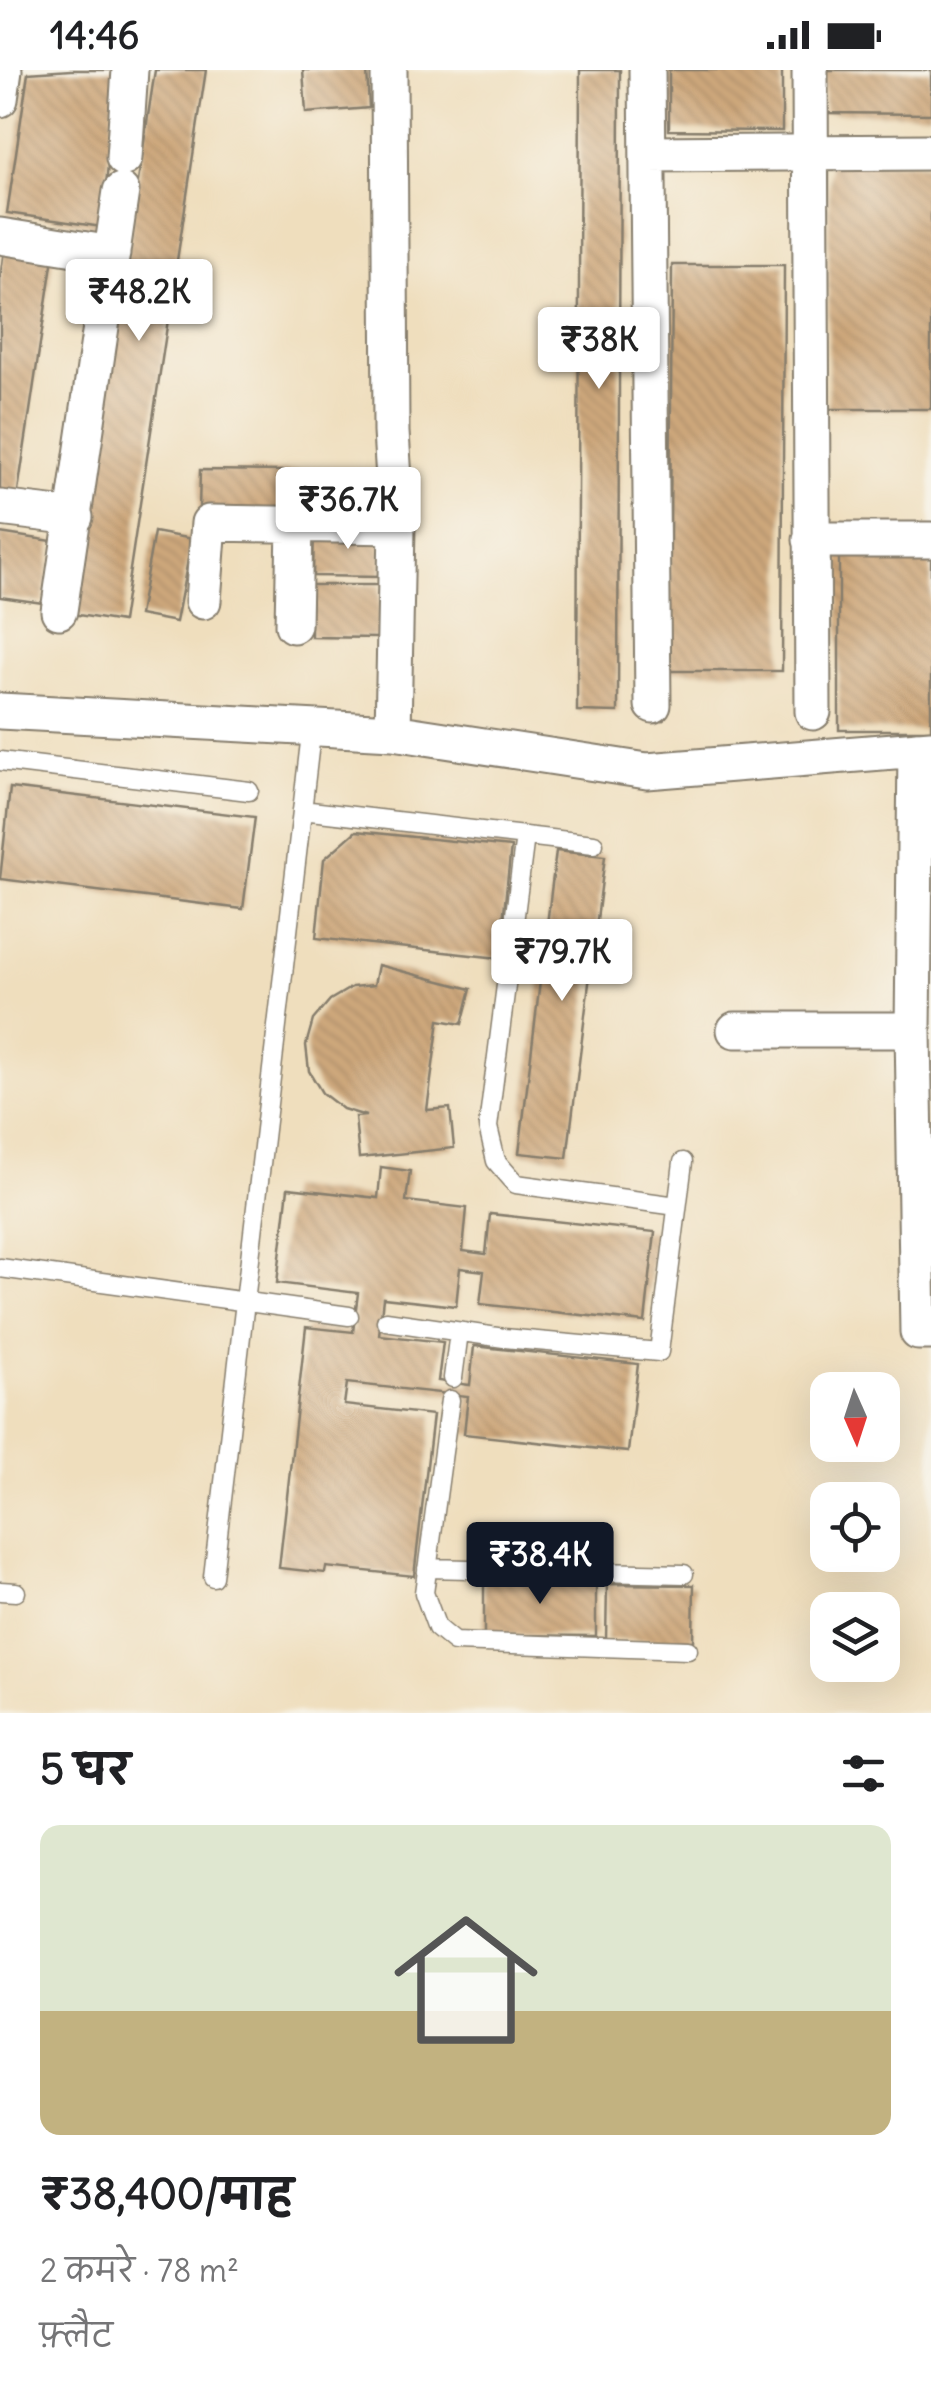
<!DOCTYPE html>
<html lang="hi">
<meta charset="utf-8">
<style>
:root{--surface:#fff;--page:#f6f6f6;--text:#202124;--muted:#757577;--line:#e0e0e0;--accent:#111827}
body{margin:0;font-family:Delius,"Playpen Sans Deva",sans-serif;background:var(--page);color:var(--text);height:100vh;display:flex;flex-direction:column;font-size:38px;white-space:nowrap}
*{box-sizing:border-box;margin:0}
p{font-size:32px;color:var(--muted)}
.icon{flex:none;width:55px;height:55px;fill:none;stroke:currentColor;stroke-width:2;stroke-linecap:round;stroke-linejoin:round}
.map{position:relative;height:1643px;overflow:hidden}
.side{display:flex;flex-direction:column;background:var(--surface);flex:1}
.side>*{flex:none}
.needle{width:65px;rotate:177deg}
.tools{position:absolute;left:810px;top:1302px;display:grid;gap:20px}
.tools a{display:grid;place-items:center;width:90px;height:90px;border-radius:20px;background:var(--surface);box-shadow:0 10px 40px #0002;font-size:50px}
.price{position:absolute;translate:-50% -85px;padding:0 22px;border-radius:10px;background:#fff;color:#222;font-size:32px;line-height:65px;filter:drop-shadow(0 2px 5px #0008)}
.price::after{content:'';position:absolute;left:50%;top:60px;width:30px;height:22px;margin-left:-15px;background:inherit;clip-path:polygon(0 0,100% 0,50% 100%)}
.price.current{background:var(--accent);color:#fff}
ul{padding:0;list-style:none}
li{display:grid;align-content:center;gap:20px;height:530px;padding:0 40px}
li+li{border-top:2px solid var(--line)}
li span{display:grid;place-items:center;height:310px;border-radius:20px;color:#555}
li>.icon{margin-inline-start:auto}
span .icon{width:180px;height:180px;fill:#fffc;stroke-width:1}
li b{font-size:42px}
h2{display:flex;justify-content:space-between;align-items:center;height:120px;padding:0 40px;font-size:42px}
.status{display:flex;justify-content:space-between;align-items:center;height:70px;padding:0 50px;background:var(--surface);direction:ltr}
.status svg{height:28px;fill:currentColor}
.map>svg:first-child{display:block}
.building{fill:url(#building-back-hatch)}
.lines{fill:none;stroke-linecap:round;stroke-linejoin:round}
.lane-casing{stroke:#867d6c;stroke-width:21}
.street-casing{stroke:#867d6c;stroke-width:39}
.lane{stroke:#fff;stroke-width:18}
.street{stroke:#fff;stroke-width:35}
</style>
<div class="status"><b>14:46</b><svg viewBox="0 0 49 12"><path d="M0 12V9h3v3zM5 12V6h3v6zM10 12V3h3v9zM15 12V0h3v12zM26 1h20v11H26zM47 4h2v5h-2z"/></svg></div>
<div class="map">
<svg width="931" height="1643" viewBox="0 0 931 1643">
<defs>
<pattern id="building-back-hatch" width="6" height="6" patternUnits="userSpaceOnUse" patternTransform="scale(2.5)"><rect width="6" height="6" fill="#cda77c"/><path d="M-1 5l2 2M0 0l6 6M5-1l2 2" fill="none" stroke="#af8f6b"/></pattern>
</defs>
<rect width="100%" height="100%" fill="#f7f3e8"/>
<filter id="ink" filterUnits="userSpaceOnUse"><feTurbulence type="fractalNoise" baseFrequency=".01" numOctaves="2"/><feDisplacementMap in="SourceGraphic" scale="20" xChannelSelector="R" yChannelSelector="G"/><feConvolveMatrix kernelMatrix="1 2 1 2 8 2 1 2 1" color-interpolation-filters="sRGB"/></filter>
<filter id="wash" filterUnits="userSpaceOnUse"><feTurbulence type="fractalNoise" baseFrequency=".0048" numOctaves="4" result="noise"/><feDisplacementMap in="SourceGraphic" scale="40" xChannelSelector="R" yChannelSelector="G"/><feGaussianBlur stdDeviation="2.25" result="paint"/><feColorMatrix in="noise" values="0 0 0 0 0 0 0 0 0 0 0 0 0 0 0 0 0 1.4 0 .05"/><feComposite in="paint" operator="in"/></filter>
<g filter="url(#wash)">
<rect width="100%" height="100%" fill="#efdebd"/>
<g id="blocks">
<path class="building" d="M 71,0 L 117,0 L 102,157 L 7,143 L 28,3 Z
M 155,0 L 206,0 L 122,552 L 72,544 Z
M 303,0 L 367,0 L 369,38 L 306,43 Z
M 580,0 L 620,0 L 618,642 L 577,641 Z
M 669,0 L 782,0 L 782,61 L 669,60 Z
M 824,0 L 931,0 L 931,44 L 824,43 Z
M 829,92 L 931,93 L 931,339 L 828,339 Z
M 4,180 L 53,187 L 17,428 L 0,426 L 0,209 Z
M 672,195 L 784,195 L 782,601 L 669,601 Z
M 200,400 L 370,402 L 369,443 L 199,441 Z
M 314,458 L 383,458 L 382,507 L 313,506 Z
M 154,462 L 192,469 L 176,552 L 139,545 Z
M 0,463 L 52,471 L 43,533 L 0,527 Z
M 839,482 L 931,482 L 931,660 L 839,660 Z
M 311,515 L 380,515 L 379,568 L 311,567 Z
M 10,718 L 255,747 L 243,839 L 0,809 Z
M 356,761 L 511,777 L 499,888 L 316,868 L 324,789 Z
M 556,781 L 605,786 L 567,1088 L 519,1083 Z
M 378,895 L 471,919 L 462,954 L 439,950 L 427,1040 L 450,1038 L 454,1078 L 359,1088 L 355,1047 L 366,1046 L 343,1039 L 322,1023 L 309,1001 L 306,975 L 313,950 L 330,930 L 352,917 L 374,915 Z
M 381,1097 L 410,1101 L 406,1131 L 467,1138 L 463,1181 L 486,1184 L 490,1144 L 655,1162 L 645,1252 L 480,1234 L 484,1201 L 460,1198 L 456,1236 L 383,1228 L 379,1265 L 443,1272 L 438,1311 L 470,1315 L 474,1276 L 638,1294 L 628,1382 L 464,1364 L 468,1326 L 347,1313 L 344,1335 L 433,1345 L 414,1506 L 326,1497 L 325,1503 L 279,1498 L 306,1257 L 353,1262 L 358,1223 L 277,1213 L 288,1118 L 378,1128 Z
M 484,1509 L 596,1510 L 596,1566 L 484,1565 Z
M 607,1514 L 694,1515 L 693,1571 L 606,1570 Z"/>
</g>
</g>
<g filter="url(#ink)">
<use href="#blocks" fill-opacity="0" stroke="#867d6c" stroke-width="2.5"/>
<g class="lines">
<defs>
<path id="lane" d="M 0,691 L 249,721
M 302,740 L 594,774
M 525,766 L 488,1057 L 496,1091 L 516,1114 L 677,1136
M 0,1198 L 349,1246
M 386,1251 L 504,1268 L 659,1282 L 683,1092
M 453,1308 L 459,1262
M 450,1330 L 424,1523 L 437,1558 L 454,1572 L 688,1580
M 427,1498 L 684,1504
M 213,1507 L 312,655
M 0,1521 L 16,1522"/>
<path id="street" d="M 389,0 L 391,362 L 397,456 L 393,662
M 647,0 L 653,635
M 810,0 L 813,642
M 0,29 L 4,0
M 649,84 L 931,82
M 124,88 L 130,0
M 0,166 L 112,184
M 0,438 L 75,447
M 811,470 L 931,470
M 203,531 L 209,453 L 397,456
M 59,541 L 121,121
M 293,555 L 295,454
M 0,641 L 393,662 L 647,701 L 931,678
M 916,679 L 913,960 L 918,1262 L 931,1262
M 735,960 L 913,960"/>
</defs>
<use href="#lane" class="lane-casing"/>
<use href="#street" class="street-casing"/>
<use href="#lane" class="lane"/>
<use href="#street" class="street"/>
</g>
</g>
</svg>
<div class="tools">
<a><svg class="needle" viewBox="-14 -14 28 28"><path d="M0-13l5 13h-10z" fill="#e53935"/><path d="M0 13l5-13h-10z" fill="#757577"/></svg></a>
<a><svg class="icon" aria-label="locate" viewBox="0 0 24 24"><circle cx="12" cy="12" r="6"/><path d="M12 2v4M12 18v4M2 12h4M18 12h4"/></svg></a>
<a><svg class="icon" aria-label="layers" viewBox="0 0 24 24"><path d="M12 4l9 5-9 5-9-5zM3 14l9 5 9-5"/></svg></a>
</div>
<b class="price" style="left:139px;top:274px">₹48.2K</b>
<b class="price" style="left:599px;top:322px">₹38K</b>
<b class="price" style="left:348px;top:482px">₹36.7K</b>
<b class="price" style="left:562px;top:934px">₹79.7K</b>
<b class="price current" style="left:540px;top:1537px">₹38.4K</b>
</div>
<section class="side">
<h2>5 घर<svg class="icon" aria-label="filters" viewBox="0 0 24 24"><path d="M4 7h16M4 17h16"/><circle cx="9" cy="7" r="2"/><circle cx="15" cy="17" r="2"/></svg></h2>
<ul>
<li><span style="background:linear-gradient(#dfe7d0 60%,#c2b280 0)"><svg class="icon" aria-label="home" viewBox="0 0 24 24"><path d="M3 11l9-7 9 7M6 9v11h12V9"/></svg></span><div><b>₹38,400/माह</b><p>2 कमरे · 78 m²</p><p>फ़्लैट</p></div></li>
</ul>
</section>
